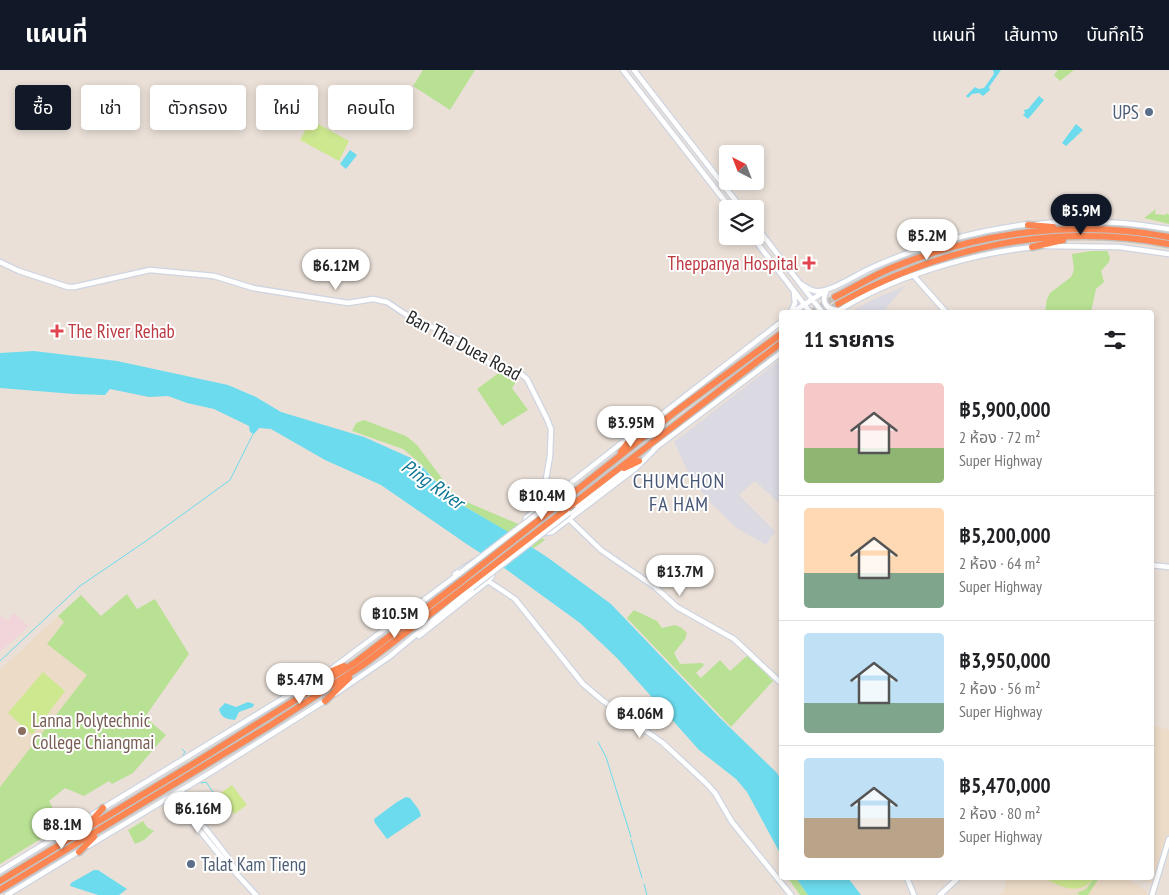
<!DOCTYPE html>
<html lang="th">
<meta charset="utf-8">
<style>
:root{--surface:#fff;--page:#f2f2f2;--text:#202124;--muted:#757577;--line:#e0e0e0;--accent:#111827}
body{margin:0;font-family:"PT Sans Narrow","Noto Sans Thai",sans-serif;background:var(--page);color:var(--text);height:100vh;display:flex;flex-direction:column;font-size:19px;white-space:nowrap}
*{box-sizing:border-box;margin:0}
p{font-size:16px;color:var(--muted)}
.icon{flex:none;width:28px;height:28px;fill:none;stroke:currentColor;stroke-width:2;stroke-linecap:round;stroke-linejoin:round}
.map{position:relative;flex:1;overflow:hidden}
.details{position:absolute;left:779px;top:240px;width:375px;height:570px;display:flex;flex-direction:column;background:var(--surface);border-radius:5px;box-shadow:0 2px 8px #0003}
.details>*{flex:none}
.banner{position:absolute;left:15px;top:15px;width:475px;height:45px;display:flex;gap:10px}
.needle{width:32px;rotate:318deg}
.buttons{position:absolute;left:719px;top:75px;display:grid;gap:10px}
.buttons a{display:grid;place-items:center;width:45px;height:45px;border-radius:5px;background:var(--surface);box-shadow:0 2px 8px #0003;font-size:25px}
.price{position:absolute;translate:-50% -42px;padding:0 11px;border-radius:18px;background:#fff;color:#222;font-size:16px;line-height:32px;filter:drop-shadow(0 1px 2px #0008)}
.price::after{content:'';position:absolute;left:50%;top:30px;width:15px;height:11px;margin-left:-8px;background:inherit;clip-path:polygon(0 0,100% 0,50% 100%)}
.price.active{background:var(--accent);color:#fff}
ul{padding:0;list-style:none}
li{display:flex;align-items:center;gap:15px;height:125px;padding:0 25px}
li+li{border-top:1px solid var(--line)}
li span{display:grid;place-items:center;flex:none;width:140px;height:100px;border-radius:5px;color:#555}
li>.icon{margin-inline-start:auto}
span .icon{width:60px;height:60px;fill:#fffc;stroke-width:1}
li b{font-size:21px}
h2{display:flex;justify-content:space-between;align-items:center;height:60px;padding:0 25px;font-size:21px}
.chip{padding:0 18px;border-radius:5px;background:var(--surface);box-shadow:0 2px 8px #0003;font-size:18px;line-height:45px}
.chip.active{background:var(--accent);color:#fff}
header{display:flex;align-items:center;gap:30px;box-sizing:border-box;height:70px;padding:0 25px;background:var(--accent);color:#fff}
header strong{font-size:24px}
nav{display:flex;gap:28px;margin-inline-start:auto;font-size:18px}
.map>svg:first-child{display:block}
.industrial{fill:#dbd9e2}
.education{fill:#ecdbc7}
.medical{fill:#f1d5da}
.green{fill:#b8e194}
.pitch{fill:#cee890}
.water{fill:#6bdbed}
.pier{fill:#eae0d8}
.lines{fill:none;stroke-linecap:round;stroke-linejoin:round}
.stream{stroke:#6bdbed;stroke-width:1}
.highway-tunnel{stroke:#c3bbb5;stroke-width:6;stroke-dasharray:6 3;stroke-linecap:butt}
.secondary-casing{stroke:#ced4e0;stroke-width:7}
.highway-casing{stroke:#c3c3c3;stroke-width:9}
.secondary{stroke:#fff;stroke-width:4.5}
.highway{stroke:#fc8551;stroke-width:6}
.secondary-bridge-casing{stroke:#ced4e0;stroke-width:7;stroke-linecap:butt}
.highway-bridge-casing{stroke:#c3c3c3;stroke-width:9;stroke-linecap:butt}
.secondary-bridge{stroke:#fff;stroke-width:4.5}
.highway-bridge{stroke:#fc8551;stroke-width:6}
.service-dot{fill:#5c6f8a;stroke:#fff;stroke-width:2}
.health-dot{fill:#e0444e;stroke:#fff;stroke-width:2}
.education-dot{fill:#8d6e63;stroke:#fff;stroke-width:2}
.labels{text-anchor:middle;dominant-baseline:central;stroke-width:4;stroke-linejoin:round;paint-order:stroke}
.service-label{font-size:19px;fill:#4e5e75;stroke:#fff;text-anchor:end}
.health-label{font-size:19px;fill:#be3a42;stroke:#fff;text-anchor:end}
.street-label{font-size:19px;fill:#272727;stroke:#fff}
.education-label{font-size:19px;fill:#785e54;stroke:#fff;text-anchor:start}
.neighbourhood-label{font-size:20px;letter-spacing:1px;fill:#495777;stroke:#fff}
.water-label{font-size:20px;font-style:italic;fill:#0e7794;stroke:#fff}
</style>
<header>
<strong>แผนที่</strong>
<nav><a>แผนที่</a><a>เส้นทาง</a><a>บันทึกไว้</a></nav>
</header>
<div class="map">
<svg width="1169" height="825" viewBox="0 0 1169 825">
<rect width="100%" height="100%" fill="#eae0d8"/>
<path class="industrial" d="M 905,216 L 883,242 L 850,242 L 874,229 Z
M 781,289 L 781,432 L 778,432 L 755,411 L 739,425 L 775,461 L 766,475 L 735,457 L 706,428 L 688,402 L 674,372 Z"/>
<path class="education" d="M 58,546 L 64,551 L 47,574 L 87,605 L 0,717 L 0,600 Z
M 1151,654 L 1169,660 L 1169,763 L 1154,811 L 1151,813 L 1139,808 L 1151,808 Z
M 1006,808 L 1127,808 L 1146,821 L 1148,825 L 1000,825 L 1005,819 Z"/>
<path class="medical" d="M 13,543 L 29,556 L 0,582 L 0,546 L 8,551 Z"/>
<path class="green" d="M 423,0 L 475,0 L 450,40 L 413,16 Z
M 1058,0 L 1074,0 L 1060,11 L 1054,5 Z
M 1156,139 L 1155,144 L 1165,145 L 1167,143 L 1169,145 L 1169,154 L 1144,148 Z
M 1092,181 L 1107,181 L 1110,187 L 1109,192 L 1101,201 L 1104,212 L 1096,219 L 1091,242 L 1045,242 L 1047,229 L 1050,223 L 1071,207 L 1074,200 L 1072,184 Z
M 500,302 L 519,307 L 512,318 L 528,340 L 502,356 L 477,319 Z
M 364,350 L 406,366 L 417,375 L 453,423 L 462,430 L 523,456 L 545,470 L 534,478 L 451,428 L 420,393 L 403,379 L 352,361 L 356,353 Z
M 127,524 L 137,539 L 155,529 L 189,584 L 145,647 L 166,665 L 133,703 L 112,714 L 109,711 L 84,726 L 65,718 L 49,731 L 56,744 L 36,757 L 42,768 L 0,794 L 0,717 L 87,605 L 47,574 L 64,552 L 58,546 L 81,525 L 101,546 Z
M 634,540 L 657,551 L 662,558 L 675,555 L 682,558 L 687,563 L 685,569 L 674,583 L 680,594 L 702,593 L 704,595 L 696,603 L 701,608 L 720,590 L 730,601 L 748,585 L 773,611 L 731,657 L 627,548 Z
M 143,751 L 147,757 L 154,761 L 144,770 L 135,774 L 128,760 Z
M 788,808 L 796,808 L 808,825 L 800,825 Z
M 1094,808 L 1099,808 L 1088,825 L 1080,825 L 1077,823 L 1086,819 Z"/>
<path class="pitch" d="M 311,50 L 349,71 L 339,91 L 300,70 Z
M 43,602 L 65,621 L 32,665 L 8,643 Z
M 232,715 L 247,735 L 234,744 L 219,724 Z
M 1045,808 L 1094,808 C 1081,825 1062,819 1045,808 Z"/>
<path class="water" d="M 993,0 L 1001,0 L 989,17 L 990,20 L 983,26 L 979,23 L 972,24 L 968,28 L 966,26 L 975,17 L 979,19 L 984,18 L 994,4 Z
M 1039,26 L 1044,30 L 1028,49 L 1023,45 L 1025,43 L 1024,40 L 1028,39 Z
M 1076,54 L 1083,60 L 1066,76 L 1062,73 Z
M 350,80 L 357,85 L 346,99 L 340,94 Z
M 34,281 L 117,291 L 228,315 L 256,327 L 281,342 L 364,367 L 411,388 L 422,396 L 450,428 L 505,460 L 547,487 L 611,534 L 719,647 L 776,702 L 781,709 L 781,785 L 747,722 L 736,709 L 699,680 L 617,588 L 580,553 L 507,500 L 468,475 L 381,415 L 325,390 L 271,359 L 259,358 L 254,364 L 250,362 L 249,356 L 214,339 L 187,333 L 168,326 L 149,327 L 110,319 L 105,325 L 74,324 L 0,318 L 0,283 Z
M 248,632 L 254,634 L 253,637 L 239,642 L 235,650 C 227,649 221,648 219,639 L 225,633 L 236,637 Z
M 406,727 L 410,728 L 419,740 L 421,746 L 387,769 L 375,753 L 374,749 L 397,732 Z
M 94,800 L 98,800 L 127,819 L 119,825 L 98,825 L 70,816 L 71,813 Z
M 796,808 L 848,808 L 861,825 L 808,825 Z"/>
<path class="pier" d="M 512,461 L 533,475 L 502,499 L 479,485 Z"/>
<g class="lines">
<path class="stream" d="M 0,591 L 80,516 L 146,471 L 230,410 L 254,362
M 598,672 L 606,687 L 631,767
M 182,679 L 185,682 L 183,685
M 201,713 L 206,712 L 217,728
M 631,770 L 642,808
M 644,814 L 647,825"/>
<path class="highway-tunnel" d="M 812,242 L 835,227
M 825,242 L 838,234"/>
<defs>
<path id="secondary" d="M 623,0 L 731,139
M 634,0 L 742,139
M 1037,154 C 1081,149 1126,152 1169,159
M 755,155 L 822,242
M 752,166 L 810,242
M 1044,176 L 1119,177 L 1169,184
M 0,192 L 19,201 L 68,217 L 74,217 L 150,200 L 214,206 L 253,218 L 348,233 L 373,229 L 387,232 L 405,244 L 459,270 L 490,294 L 520,303 L 527,309 L 547,349 L 551,359 L 550,386 L 546,409 L 548,431
M 914,206 L 946,242
M 801,214 C 806,217 810,220 815,221 C 830,223 857,204 871,198 C 922,175 974,161 1029,154
M 826,222 C 821,232 827,241 839,240
M 791,242 L 795,233 L 794,223
M 793,242 L 825,221
M 837,242 C 887,208 973,183 1034,177
M 645,358 L 632,365 L 526,448 L 525,452 L 544,463 L 552,462 L 636,398 L 655,379
M 643,359 L 781,252
M 654,379 L 781,283
M 550,434 L 572,416
M 569,443 L 630,397
M 569,449 L 601,480 L 655,517 L 677,537 L 734,569 L 781,613
M 1151,495 L 1169,497
M 455,504 L 473,492
M 488,511 L 515,529 L 583,614 L 602,630 L 663,673 L 706,713 L 715,723 L 732,752 L 791,825
M 419,566 L 488,511 L 492,506 L 492,503 L 480,495
M 330,600 L 460,503
M 335,624 L 389,587 L 472,518
M 182,720 L 183,730 L 227,786 L 234,798
M 166,730 L 178,734 L 223,789 L 256,825
M 88,776 L 213,701 L 326,630
M 0,801 L 323,604
M 907,808 L 914,825
M 7,825 L 81,780
M 940,825 L 958,808
M 1152,825 L 1169,769"/>
<path id="highway" d="M 1028,155 L 1053,157
M 1032,177 L 1063,170
M 835,227 C 853,218 871,207 889,199 C 977,162 1076,149 1169,167
M 838,234 C 940,177 1053,152 1169,174
M 621,382 L 629,371
M 624,398 L 639,391
M 568,427 L 675,342 L 781,264
M 573,434 L 781,273
M 322,605 L 344,596
M 325,631 L 349,608
M 87,756 L 103,738
M 79,782 L 94,767
M 0,811 L 193,694 L 356,592 L 464,509
M 0,820 L 271,655 L 363,595 L 468,515"/>
</defs>
<use href="#secondary" class="secondary-casing"/>
<use href="#highway" class="highway-casing"/>
<use href="#secondary" class="secondary"/>
<use href="#highway" class="highway"/>
<defs>
<path id="secondary-bridge" d="M 460,503 L 550,434
M 472,518 L 569,443"/>
<path id="highway-bridge" d="M 464,509 L 568,427
M 468,515 L 573,434"/>
</defs>
<use href="#secondary-bridge" class="secondary-bridge-casing"/>
<use href="#highway-bridge" class="highway-bridge-casing"/>
<use href="#secondary-bridge" class="secondary-bridge"/>
<use href="#highway-bridge" class="highway-bridge"/>
</g>
<g class="service-dot">
<circle cx="1149" cy="42" r="5"/>
<circle cx="191" cy="794" r="5"/>
</g>
<g class="health-dot">
<path d="M806.5 185.5h5v5h5v5h-5v5h-5v-5h-5v-5h5z"/>
<path d="M54.5 253.5h5v5h5v5h-5v5h-5v-5h-5v-5h5z"/>
</g>
<circle class="education-dot" cx="22" cy="661" r="5"/>
<g class="labels">
<g class="service-label">
<text x="1139" y="42">UPS</text>
<text x="201" y="794" text-anchor="start">Talat Kam Tieng</text>
</g>
<g class="health-label">
<text x="798" y="193">Theppanya Hospital</text>
<text x="68" y="261" text-anchor="start">The River Rehab</text>
</g>
<g class="street-label">
<text transform="translate(464 275) rotate(28)">Ban Tha Duea Road</text>
</g>
<g class="education-label">
<text x="32" y="650">Lanna Polytechnic<tspan x="32" dy="22">College Chiangmai</tspan></text>
</g>
<g class="neighbourhood-label">
<text x="679" y="411">CHUMCHON<tspan x="679" dy="23">FA HAM</tspan></text>
</g>
<g class="water-label">
<text transform="translate(433 414) rotate(35)">Ping River</text>
</g>
</g>
</svg>
<div class="buttons">
<a><svg class="needle" viewBox="-14 -14 28 28"><path d="M0-13l5 13h-10z" fill="#e53935"/><path d="M0 13l5-13h-10z" fill="#757577"/></svg></a>
<a><svg class="icon" aria-label="layers" viewBox="0 0 24 24"><path d="M12 4l9 5-9 5-9-5zM3 14l9 5 9-5"/></svg></a>
</div>
<b class="price active" style="left:1081px;top:166px">฿5.9M</b>
<b class="price" style="left:927px;top:191px">฿5.2M</b>
<b class="price" style="left:336px;top:221px">฿6.12M</b>
<b class="price" style="left:631px;top:378px">฿3.95M</b>
<b class="price" style="left:542px;top:451px">฿10.4M</b>
<b class="price" style="left:680px;top:527px">฿13.7M</b>
<b class="price" style="left:395px;top:569px">฿10.5M</b>
<b class="price" style="left:300px;top:635px">฿5.47M</b>
<b class="price" style="left:640px;top:669px">฿4.06M</b>
<b class="price" style="left:198px;top:764px">฿6.16M</b>
<b class="price" style="left:62px;top:780px">฿8.1M</b>
<div class="banner">
<a class="chip active">ซื้อ</a>
<a class="chip">เช่า</a>
<a class="chip">ตัวกรอง</a>
<a class="chip">ใหม่</a>
<a class="chip">คอนโด</a>
</div>
<section class="details">
<h2>11 รายการ<svg class="icon" aria-label="filters" viewBox="0 0 24 24"><path d="M4 7h16M4 17h16"/><circle cx="9" cy="7" r="2"/><circle cx="15" cy="17" r="2"/></svg></h2>
<ul>
<li><span style="background:linear-gradient(#f6c9c9 65%,#8fb573 0)"><svg class="icon" aria-label="home" viewBox="0 0 24 24"><path d="M3 11l9-7 9 7M6 9v11h12V9"/></svg></span><div><b>฿5,900,000</b><p>2 ห้อง · 72 m²</p><p>Super Highway</p></div></li>
<li><span style="background:linear-gradient(#ffd9b3 65%,#7fa58c 0)"><svg class="icon" aria-label="home" viewBox="0 0 24 24"><path d="M3 11l9-7 9 7M6 9v11h12V9"/></svg></span><div><b>฿5,200,000</b><p>2 ห้อง · 64 m²</p><p>Super Highway</p></div></li>
<li><span style="background:linear-gradient(#bfe0f5 70%,#7fa58c 0)"><svg class="icon" aria-label="home" viewBox="0 0 24 24"><path d="M3 11l9-7 9 7M6 9v11h12V9"/></svg></span><div><b>฿3,950,000</b><p>2 ห้อง · 56 m²</p><p>Super Highway</p></div></li>
<li><span style="background:linear-gradient(#bfe0f5 60%,#b9a48a 0)"><svg class="icon" aria-label="home" viewBox="0 0 24 24"><path d="M3 11l9-7 9 7M6 9v11h12V9"/></svg></span><div><b>฿5,470,000</b><p>2 ห้อง · 80 m²</p><p>Super Highway</p></div></li>
</ul>
</section>
</div>
